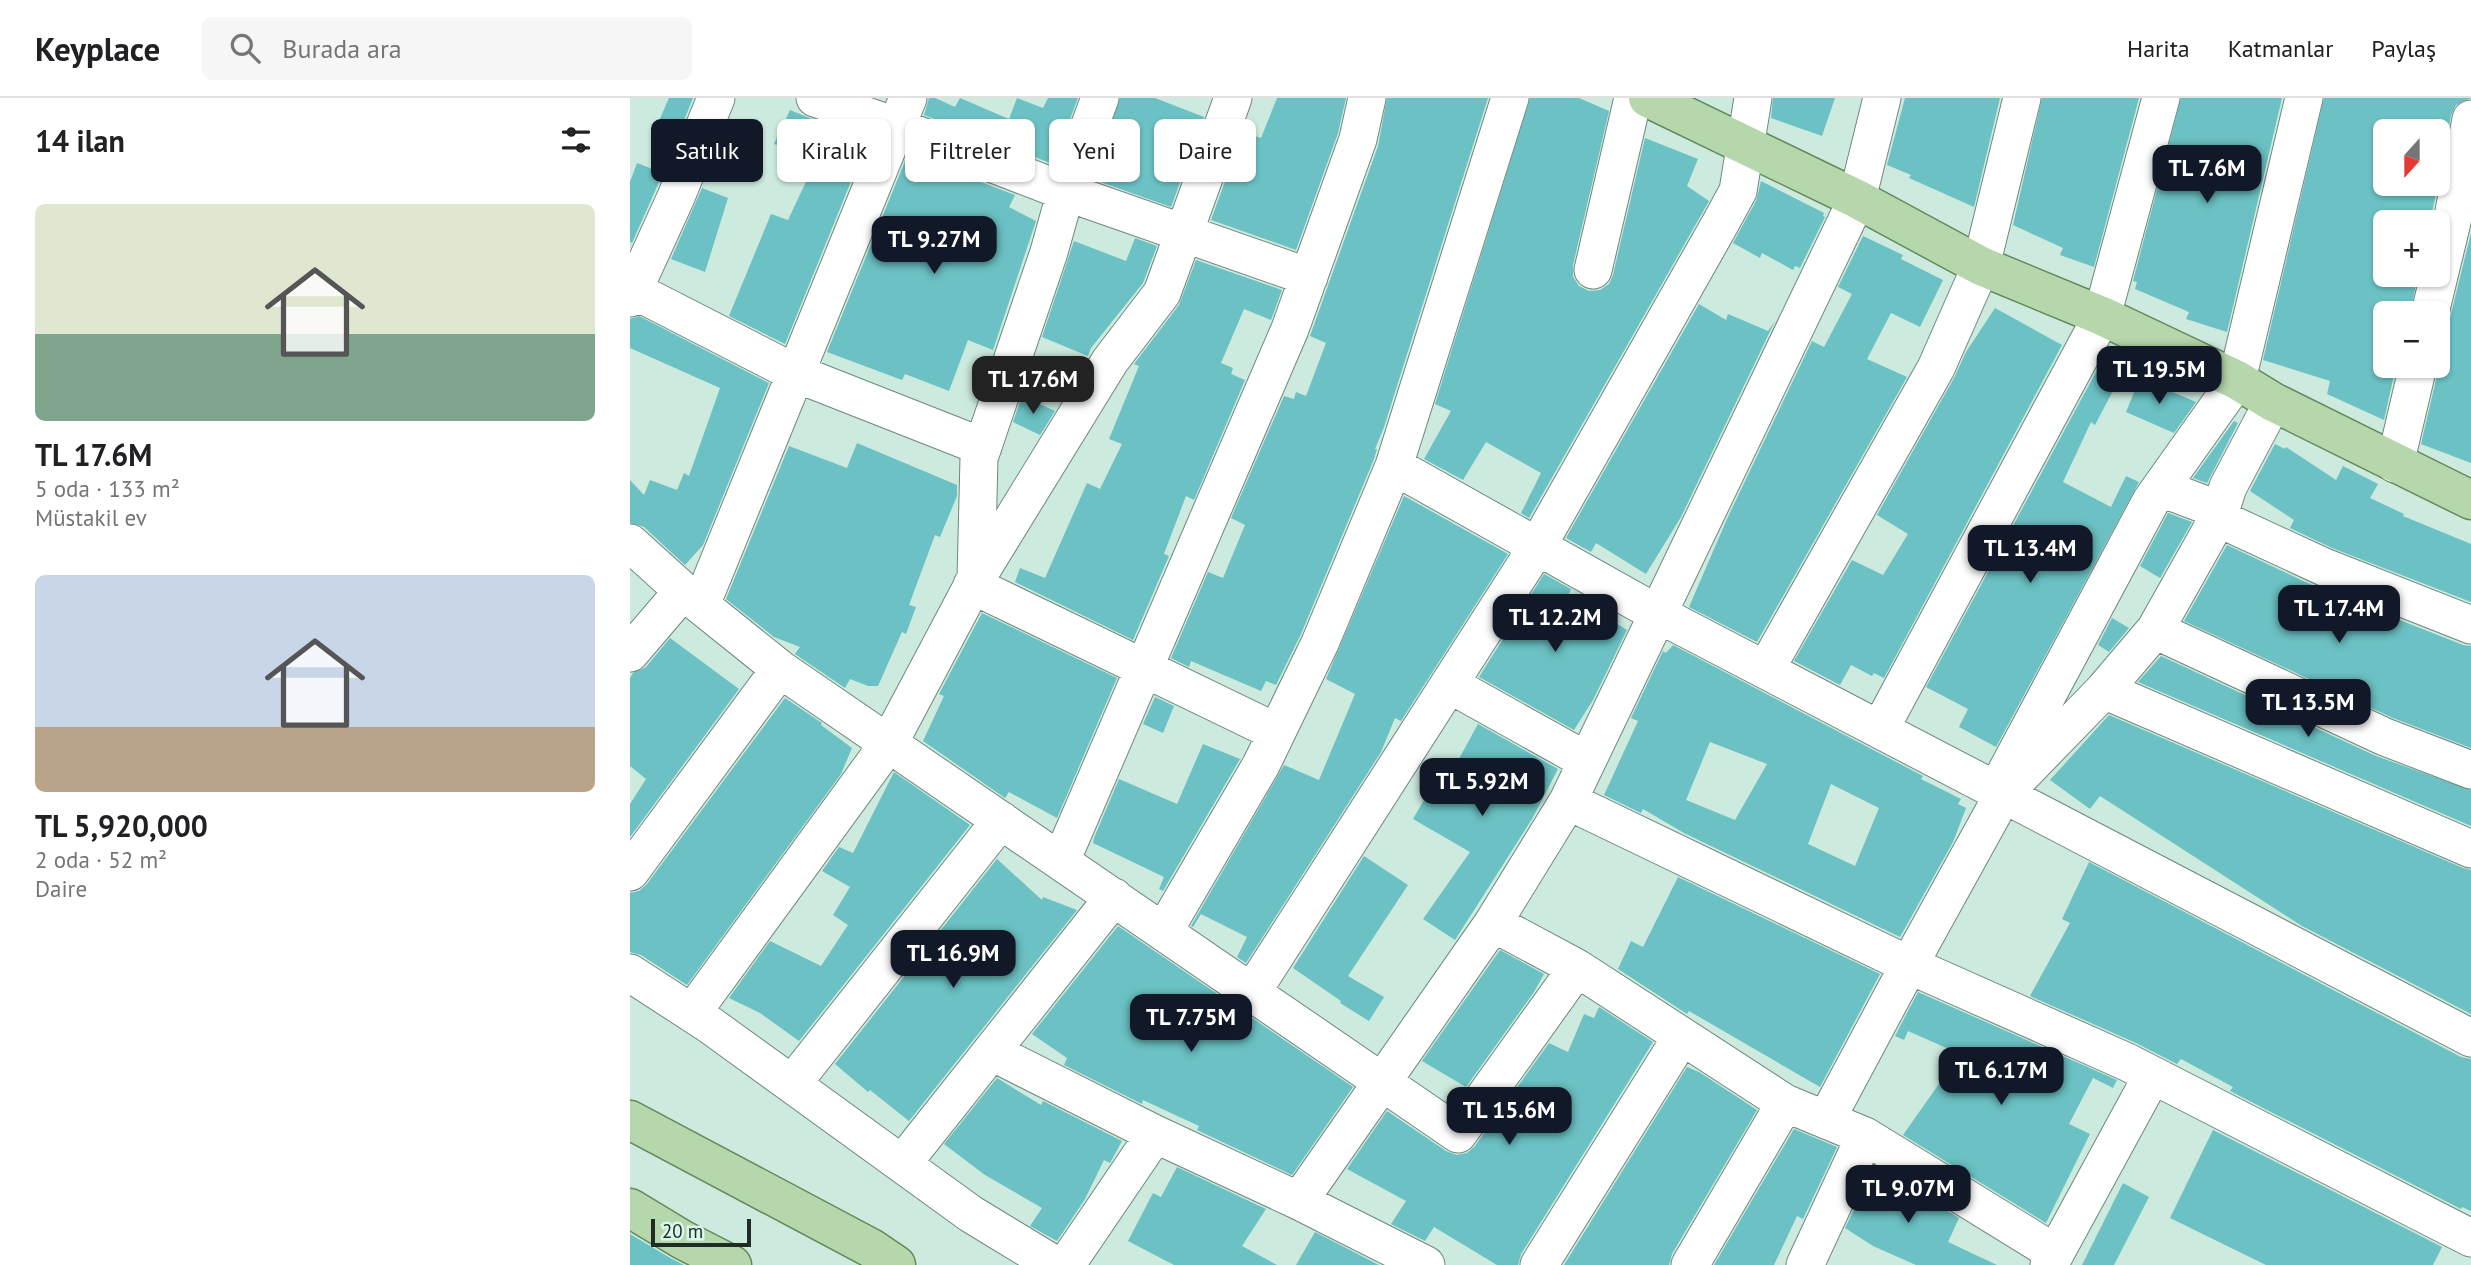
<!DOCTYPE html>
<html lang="tr">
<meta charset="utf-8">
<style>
:root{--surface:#fff;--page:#f6f6f6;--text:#202124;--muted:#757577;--line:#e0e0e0;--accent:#111827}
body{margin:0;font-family:"PT Sans",sans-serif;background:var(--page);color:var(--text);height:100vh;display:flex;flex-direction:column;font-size:26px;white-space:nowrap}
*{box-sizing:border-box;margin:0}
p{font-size:23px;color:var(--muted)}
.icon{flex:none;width:38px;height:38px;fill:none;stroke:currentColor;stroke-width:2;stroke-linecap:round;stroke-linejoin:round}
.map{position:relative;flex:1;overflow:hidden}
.panel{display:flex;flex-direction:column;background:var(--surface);width:630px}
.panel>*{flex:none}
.hud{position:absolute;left:21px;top:21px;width:665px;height:63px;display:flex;gap:14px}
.needle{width:46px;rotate:201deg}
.controls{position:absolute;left:1743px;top:21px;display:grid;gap:14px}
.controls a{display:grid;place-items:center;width:77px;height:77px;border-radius:10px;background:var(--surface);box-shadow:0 2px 5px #0004;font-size:35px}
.scale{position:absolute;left:21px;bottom:18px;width:100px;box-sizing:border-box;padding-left:7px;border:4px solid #202b27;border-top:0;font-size:19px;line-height:24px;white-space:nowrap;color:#202b27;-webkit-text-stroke:5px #daf7eb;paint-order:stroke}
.price{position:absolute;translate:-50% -60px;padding:0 16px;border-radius:14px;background:var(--accent);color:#fff;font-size:23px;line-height:46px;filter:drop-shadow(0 2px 4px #0008)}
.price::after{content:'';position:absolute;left:50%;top:42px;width:21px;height:16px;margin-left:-10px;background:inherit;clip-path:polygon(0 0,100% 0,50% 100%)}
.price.active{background:#222;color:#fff}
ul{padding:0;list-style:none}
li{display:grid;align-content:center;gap:14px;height:371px;padding:0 35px}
li span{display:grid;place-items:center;height:217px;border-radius:10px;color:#555}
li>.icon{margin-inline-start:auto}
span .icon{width:126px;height:126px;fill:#fffc;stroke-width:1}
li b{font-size:30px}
h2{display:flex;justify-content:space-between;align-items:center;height:84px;padding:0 35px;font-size:30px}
.tag{padding:0 24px;border-radius:10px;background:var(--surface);box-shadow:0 2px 5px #0004;font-size:24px;line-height:63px}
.tag.active{background:var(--accent);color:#fff}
header{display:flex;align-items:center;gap:42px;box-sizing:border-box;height:98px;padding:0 35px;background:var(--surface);border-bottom:2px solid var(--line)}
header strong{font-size:33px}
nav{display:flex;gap:38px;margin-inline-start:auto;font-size:24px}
.search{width:490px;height:63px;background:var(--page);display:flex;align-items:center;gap:18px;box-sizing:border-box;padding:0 24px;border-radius:10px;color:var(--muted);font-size:26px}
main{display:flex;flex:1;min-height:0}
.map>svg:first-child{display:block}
.building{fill:#6bc1c3;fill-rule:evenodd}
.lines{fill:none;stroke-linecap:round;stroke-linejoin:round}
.minor-casing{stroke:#6e887d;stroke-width:39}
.major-casing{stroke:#62895a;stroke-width:41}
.minor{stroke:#fff;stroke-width:37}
.major{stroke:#b6d6ac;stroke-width:38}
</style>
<header>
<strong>Keyplace</strong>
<div class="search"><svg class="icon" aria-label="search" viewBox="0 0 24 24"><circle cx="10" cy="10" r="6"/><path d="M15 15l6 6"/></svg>Burada ara</div>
<nav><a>Harita</a><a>Katmanlar</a><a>Paylaş</a></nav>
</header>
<main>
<section class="panel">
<h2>14 ilan<svg class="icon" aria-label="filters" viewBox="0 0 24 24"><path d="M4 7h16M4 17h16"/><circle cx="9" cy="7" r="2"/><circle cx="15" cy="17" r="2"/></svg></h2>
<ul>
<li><span style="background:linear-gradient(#dfe7d0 60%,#7fa58c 0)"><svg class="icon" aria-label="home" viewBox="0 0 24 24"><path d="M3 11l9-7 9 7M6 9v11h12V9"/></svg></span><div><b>TL 17.6M</b><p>5 oda · 133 m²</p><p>Müstakil ev</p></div></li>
<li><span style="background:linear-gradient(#c9d6e8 70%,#b9a48a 0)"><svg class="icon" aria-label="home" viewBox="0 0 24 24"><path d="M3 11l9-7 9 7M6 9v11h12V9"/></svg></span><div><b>TL 5,920,000</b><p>2 oda · 52 m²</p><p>Daire</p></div></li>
</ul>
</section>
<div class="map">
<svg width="1841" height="1167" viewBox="0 0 1841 1167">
<rect width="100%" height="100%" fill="#cdeade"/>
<path class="building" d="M 39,0 L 63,0 L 50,32 L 28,25 Z
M 299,0 L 305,0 L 325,9 L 330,0 L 379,21 L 387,0 L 413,10 L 418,0 L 448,0 L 423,66 L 294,17 Z
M 490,0 L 525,0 L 574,19 L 541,109 L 462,81 Z
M 647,0 L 716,0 L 708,35 L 666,152 L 581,122 L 613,34 L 631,40 Z
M 757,0 L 858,0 L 754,329 L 745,351 L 747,351 L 744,361 L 671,536 L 646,587 L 636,583 L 631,593 L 561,563 L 559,569 L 541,560 L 578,474 L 593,480 L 615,427 L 601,420 L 654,298 L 664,301 L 666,294 L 676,298 L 696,245 L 680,238 L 748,48 Z
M 900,0 L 949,0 L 979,13 L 943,167 L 943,179 L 949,188 L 959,193 L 970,192 L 979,186 L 983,177 L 1015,40 L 1068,61 L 1057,88 L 1079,103 L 899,420 L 891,415 L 911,375 L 856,344 L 833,382 L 794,361 L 821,313 L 805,306 Z
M 1143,0 L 1205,0 L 1192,38 L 1141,20 Z
M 1275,0 L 1370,0 L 1344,109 L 1279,80 L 1281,77 L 1257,67 Z
M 1412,0 L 1509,0 L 1464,169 L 1430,157 L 1433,150 L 1383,127 Z
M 1551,0 L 1652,0 L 1597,234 L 1556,221 L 1559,214 L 1505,191 L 1507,184 L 1503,183 Z
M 1694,0 L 1841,0 L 1826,7 L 1821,17 L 1808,85 L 1808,33 L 1755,33 L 1755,86 L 1808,86 L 1800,124 L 1755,124 L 1755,177 L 1788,177 L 1780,215 L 1755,215 L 1755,268 L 1766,268 L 1754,322 L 1697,296 L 1700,283 L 1633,262 Z
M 160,12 L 237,44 L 155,246 L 99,218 L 141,116 L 158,122 L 182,71 L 163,64 L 168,53 L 144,46 Z
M 278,56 L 385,97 L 379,109 L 406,123 L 363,252 L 338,242 L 319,293 L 275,276 L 272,282 L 197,254 Z
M 7,65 L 33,75 L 2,145 L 0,144 L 0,84 Z
M 1131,83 L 1194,115 L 1193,118 L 1195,119 L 1170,170 L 1165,168 L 1163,172 L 1132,155 L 1130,160 L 1103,145 L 1126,103 Z
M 72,90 L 98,100 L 75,174 L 41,161 Z
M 1841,135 L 1841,365 L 1791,346 L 1808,273 L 1808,234 L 1816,229 L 1820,220 Z
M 1233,138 L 1273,157 L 1271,161 L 1313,182 L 1290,229 L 1261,215 L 1237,261 L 1277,279 L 1127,544 L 1059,509 L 1097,421 L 1182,243 L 1194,249 L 1222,196 L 1208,189 Z
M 505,140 L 527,148 L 513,185 L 461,250 L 458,258 L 412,239 L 444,143 L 496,163 Z
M 566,162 L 652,192 L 641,222 L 614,211 L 591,265 L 603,270 L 601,276 L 615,282 L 564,402 L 556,398 L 534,456 L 539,458 L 503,542 L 385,484 L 390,470 L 415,480 L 457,385 L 470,391 L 492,346 L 479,341 L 509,268 L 504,266 L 549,207 Z
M 1069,206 L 1096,222 L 1098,216 L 1138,233 L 1145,223 L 1051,419 L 1016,476 L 966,445 L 961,454 L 936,440 Z
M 1365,210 L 1432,247 L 1254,580 L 1244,575 L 1242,578 L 1221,567 L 1210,587 L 1164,563 L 1222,462 L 1253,477 L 1278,436 L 1247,417 L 1324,280 L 1336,254 Z
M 9,218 L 139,285 L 73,447 L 55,467 L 14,429 L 0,425 L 0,382 L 14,397 L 20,382 L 47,392 L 54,375 L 59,378 L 90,290 L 0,250 L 0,221 Z
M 1466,274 L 1487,285 L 1465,327 L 1461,324 L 1433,384 L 1481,409 L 1496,378 L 1509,384 L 1366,649 L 1329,629 L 1338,611 L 1296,589 Z
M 1510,280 L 1566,304 L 1544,335 L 1496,314 Z
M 392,298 L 425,313 L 410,337 L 383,324 Z
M 1604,323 L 1608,325 L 1577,385 L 1563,380 Z
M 227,345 L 327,387 L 327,398 L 310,439 L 305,437 L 279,507 L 286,509 L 276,536 L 272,534 L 248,588 L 238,588 L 220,581 L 215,590 L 165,556 L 170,549 L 144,539 L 96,501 L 159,348 L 217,370 Z
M 1645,346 L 1655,351 L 1656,349 L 1706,382 L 1713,368 L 1748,386 L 1740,400 L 1774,416 L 1773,418 L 1841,446 L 1841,504 L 1702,450 L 1660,430 L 1664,422 L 1620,393 Z
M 774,398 L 878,456 L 771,623 L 765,620 L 751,654 L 616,865 L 607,859 L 617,839 L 571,816 L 563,829 L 561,828 L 654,667 L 689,682 L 725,596 L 696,581 Z
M 1538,415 L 1562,424 L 1530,480 L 1510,468 Z
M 1597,447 L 1686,489 L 1833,547 L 1841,548 L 1841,650 L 1763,620 L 1554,523 Z
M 914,476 L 941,491 L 939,496 L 997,532 L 963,602 L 944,632 L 849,579 Z
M 352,515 L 487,580 L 427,720 L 379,694 L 375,700 L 293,643 L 314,598 L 309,596 Z
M 1482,520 L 1499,530 L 1479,554 L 1468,547 Z
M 40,540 L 109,591 L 0,739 L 0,706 L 16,681 L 0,668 L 0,580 L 3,575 L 16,569 Z
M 1043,547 L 1293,678 L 1291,681 L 1331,701 L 1328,706 L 1336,710 L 1323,744 L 1270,839 L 1054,735 L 1013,711 L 1011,715 L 974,697 L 1008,623 L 1001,620 L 1033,553 L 1036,555 ZM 1080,644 L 1137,666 L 1105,722 L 1056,702 ZM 1201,686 L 1249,710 L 1225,768 L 1178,746 Z
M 1531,558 L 1746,658 L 1841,692 L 1841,728 L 1508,584 Z
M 525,599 L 544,608 L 533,635 L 513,626 Z
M 155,600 L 192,625 L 191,627 L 222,650 L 211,676 L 57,887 L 11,857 L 0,854 L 0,795 L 9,793 L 17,786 Z
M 1479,617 L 1833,770 L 1841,772 L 1841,916 L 1672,828 L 1470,698 L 1460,711 L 1420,682 Z
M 848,626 L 928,671 L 902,721 L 825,842 L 793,821 L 840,754 L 783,721 L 804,685 L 813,690 Z
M 573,646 L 610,661 L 533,793 L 529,791 L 534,779 L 463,745 L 464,740 L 489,681 L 547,706 Z
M 264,674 L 340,727 L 169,943 L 130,915 L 99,900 L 140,843 L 191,868 L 218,827 L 203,817 L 220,789 L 192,773 L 209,749 L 223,755 Z
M 734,758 L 778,787 L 718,878 L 754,899 L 739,923 L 710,905 L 711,903 L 663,870 Z
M 367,761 L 412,802 L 413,799 L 447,812 L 279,1023 L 240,992 L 238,994 L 205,966 Z
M 1459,764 L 1831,959 L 1841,961 L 1841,1113 L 1832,1109 L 1831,1111 L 1600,993 L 1603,989 L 1551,961 L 1547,966 L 1506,945 L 1400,898 L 1440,825 L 1432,821 Z
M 1048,779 L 1250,876 L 1190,989 L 1059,913 L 1057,916 L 988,871 L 1001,843 L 1013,849 Z
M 488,828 L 723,989 L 662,1077 L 567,1032 L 569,1028 L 513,1002 L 512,1006 L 434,967 L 437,960 L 402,936 Z
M 870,852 L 914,876 L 904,894 L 836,989 L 792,963 Z
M 1288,894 L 1487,982 L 1483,990 L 1463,980 L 1439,1026 L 1460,1036 L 1416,1125 L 1273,1037 L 1330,956 L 1278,933 L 1274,942 L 1265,938 Z
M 969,909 L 1023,944 L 891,1156 L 888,1167 L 867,1167 L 804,1129 L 795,1143 L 761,1126 L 776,1103 L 717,1071 L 757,1013 L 816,1053 L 827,1057 L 837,1055 L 845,1048 L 919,945 L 938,954 L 954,916 L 964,920 Z
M 1057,969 L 1069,974 L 1127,1012 L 1042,1156 L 1039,1167 L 934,1167 Z
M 367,980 L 411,1007 L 413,1003 L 492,1043 L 480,1065 L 474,1062 L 455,1101 L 427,1143 L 400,1128 L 412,1110 L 355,1077 L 314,1046 Z
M 1164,1031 L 1207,1049 L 1173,1121 L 1167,1118 L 1144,1167 L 1084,1167 Z
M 1583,1032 L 1812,1149 L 1803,1167 L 1636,1167 L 1540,1120 Z
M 547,1069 L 636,1111 L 612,1148 L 647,1167 L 544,1167 L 498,1143 L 523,1095 L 531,1099 Z
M 1249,1071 L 1329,1120 L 1318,1144 L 1367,1167 L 1286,1167 L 1243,1148 L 1215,1130 L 1230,1099 Z
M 1493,1085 L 1519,1099 L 1484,1167 L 1452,1167 Z
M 685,1134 L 749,1167 L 666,1167 Z
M 0,1136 L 42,1161 L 54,1167 L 0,1167 Z"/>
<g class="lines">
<defs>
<path id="minor" d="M 185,0 L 265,28 L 436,94 L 679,179
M 1252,0 L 1227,101 L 938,703 L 863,825 L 947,870 L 1155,1005 L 1235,1038 L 1425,1155
M 963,172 L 1003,0
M 5,193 L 165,275 L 353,349
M 0,200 L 46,99 L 86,0
M 1800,215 L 1822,124 L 1841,21
M 1765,366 L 1788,268
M 764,368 L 1028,516 L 1841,940
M 1531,390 L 1576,407 L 1588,420 L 1694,469 L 1841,527
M 0,445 L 53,493 L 150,571 L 828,1036 L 947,870
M 346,480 L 349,360 L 419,154 L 438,86 L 470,0
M 342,487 L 646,634
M 71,507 L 278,0
M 1525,532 L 1755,639 L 1841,672
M 0,555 L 53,493
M 1136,571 L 1306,270 L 1351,168 L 1392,0
M 819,586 L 957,663
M 1474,592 L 1841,751
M 1250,631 L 1472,218 L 1531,0
M 1374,678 L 1521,403 L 1607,282 L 1674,0
M 938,703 L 1279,867 L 1497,964 L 1841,1140
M 431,763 L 660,231 L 728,41 L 737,0
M 0,774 L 150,571
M 534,833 L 631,667 L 690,545 L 764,368 L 880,0
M 0,875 L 80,927 L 341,1116 L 425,1167
M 622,894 L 907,449 L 1090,126 L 1108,93 L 1123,0
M 62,915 L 259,645 L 346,481 L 480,263 L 532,195 L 603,0
M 362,954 L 525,1036 L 669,1103 L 796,1167
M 162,986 L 371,722
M 1196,1022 L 1279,867 L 1374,695 L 1474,592 L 1525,532 L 1588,420 L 1598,389 L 1643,304
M 272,1066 L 484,799
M 669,1103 L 863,825
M 436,1167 L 525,1036
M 909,1167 L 1052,938
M 1060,1167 L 1155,1005
M 1175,1167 L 1235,1038
M 1419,1167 L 1522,978"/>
<path id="major" d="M 1018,0 L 1227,101 L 1351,168 L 1472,218 L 1607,282 L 1643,304 L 1841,402
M 0,1022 L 241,1150 L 266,1167
M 0,1110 L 53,1142 L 102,1167"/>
</defs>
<use href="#minor" class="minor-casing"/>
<use href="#major" class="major-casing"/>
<use href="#minor" class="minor"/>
<use href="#major" class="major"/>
</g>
</svg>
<div class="controls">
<a><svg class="needle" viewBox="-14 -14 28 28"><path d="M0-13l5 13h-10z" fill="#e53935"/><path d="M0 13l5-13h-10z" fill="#757577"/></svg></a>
<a>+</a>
<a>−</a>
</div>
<div class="scale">20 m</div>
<b class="price" style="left:1577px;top:107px">TL 7.6M</b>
<b class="price" style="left:304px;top:178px">TL 9.27M</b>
<b class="price" style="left:1529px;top:308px">TL 19.5M</b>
<b class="price active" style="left:403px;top:318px">TL 17.6M</b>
<b class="price" style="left:1400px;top:487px">TL 13.4M</b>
<b class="price" style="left:1709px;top:547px">TL 17.4M</b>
<b class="price" style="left:925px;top:556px">TL 12.2M</b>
<b class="price" style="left:1678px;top:641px">TL 13.5M</b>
<b class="price" style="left:852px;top:720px">TL 5.92M</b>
<b class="price" style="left:323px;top:892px">TL 16.9M</b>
<b class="price" style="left:561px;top:956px">TL 7.75M</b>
<b class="price" style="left:1371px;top:1009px">TL 6.17M</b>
<b class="price" style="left:879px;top:1049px">TL 15.6M</b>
<b class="price" style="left:1278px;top:1127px">TL 9.07M</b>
<div class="hud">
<a class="tag active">Satılık</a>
<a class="tag">Kiralık</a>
<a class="tag">Filtreler</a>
<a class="tag">Yeni</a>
<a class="tag">Daire</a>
</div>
</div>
</main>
